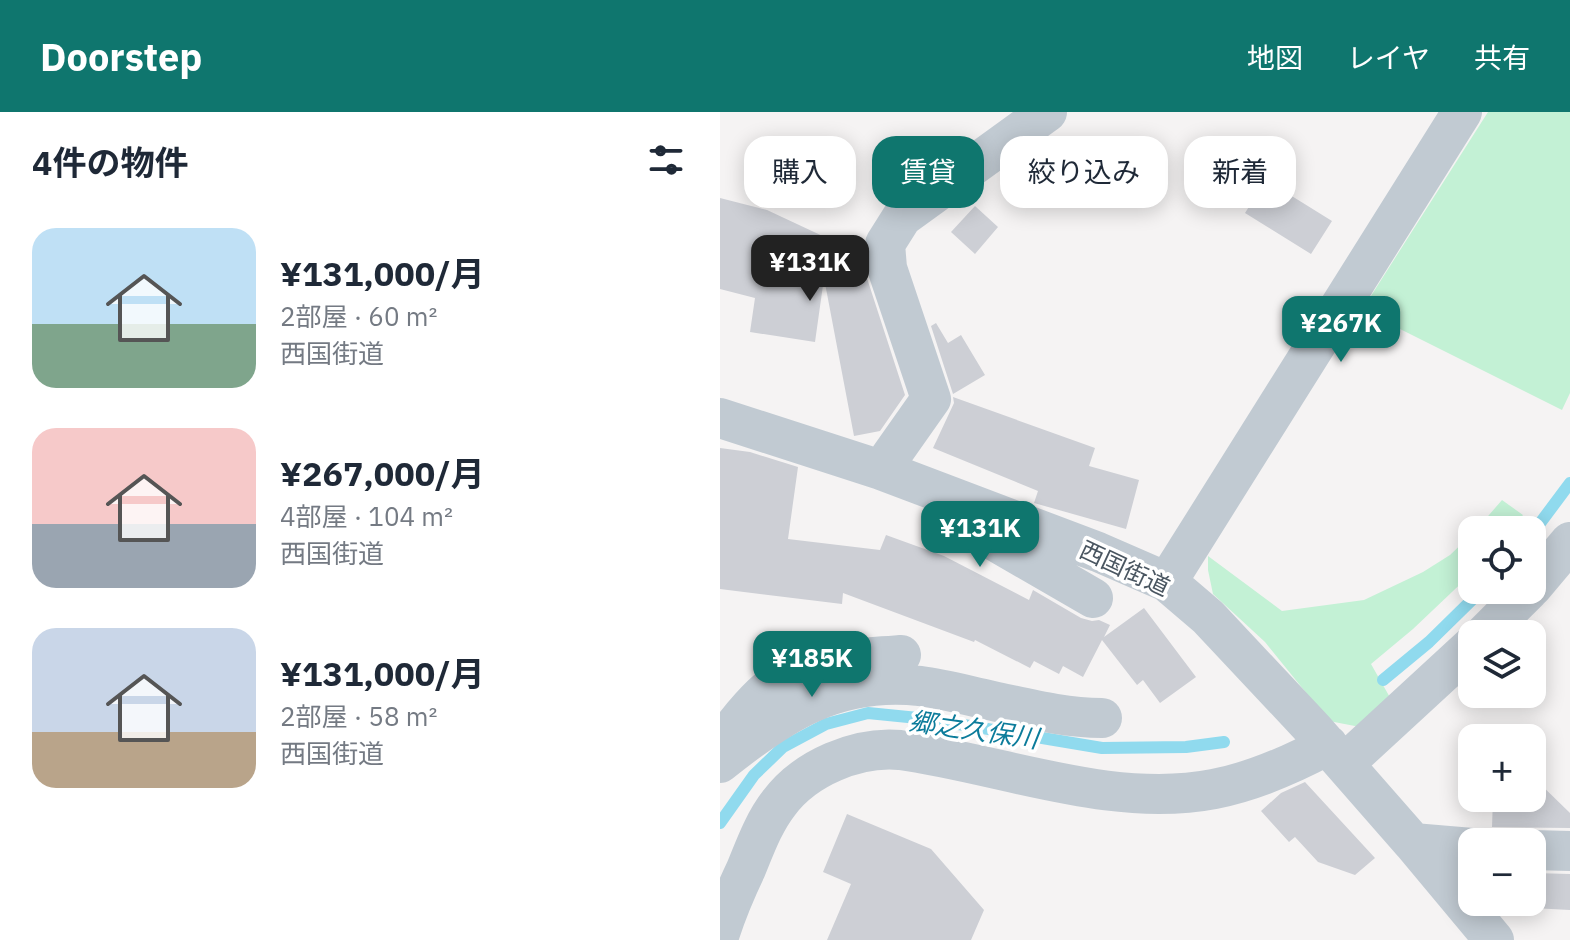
<!DOCTYPE html>
<html lang="ja">
<meta charset="utf-8">
<style>
:root{--surface:#fff;--page:#f2f2f3;--text:#1f2937;--muted:#747a83;--accent:#0f766e}
body{margin:0;font-family:"IBM Plex Sans","Noto Sans JP",sans-serif;background:var(--page);color:var(--text);height:100vh;display:flex;flex-direction:column;font-size:30px;white-space:nowrap}
*{box-sizing:border-box;margin:0}
p{font-size:26px;color:var(--muted)}
.icon{flex:none;width:44px;height:44px;fill:none;stroke:currentColor;stroke-width:2;stroke-linecap:round;stroke-linejoin:round}
.map{position:relative;flex:1;overflow:hidden}
.side{display:flex;flex-direction:column;background:var(--surface);width:720px}
.side>*{flex:none}
.guide{position:absolute;left:24px;top:24px;width:706px;height:72px;display:flex;gap:16px}
.controls{position:absolute;left:738px;top:404px;display:grid;gap:16px}
.controls a{display:grid;place-items:center;width:88px;height:88px;border-radius:16px;background:var(--surface);box-shadow:0 4px 20px #0003;font-size:40px}
.price{position:absolute;translate:-50% -68px;padding:0 18px;border-radius:16px;background:var(--accent);color:#fff;font-size:26px;line-height:52px;filter:drop-shadow(0 2px 4px #0008)}
.price::after{content:'';position:absolute;left:50%;top:48px;width:24px;height:18px;margin-left:-12px;background:inherit;clip-path:polygon(0 0,100% 0,50% 100%)}
.price.on{background:#222;color:#fff}
ul{padding:0;list-style:none}
li{display:flex;align-items:center;gap:24px;height:200px;padding:0 32px}
li span{display:grid;place-items:center;flex:none;width:224px;height:160px;border-radius:24px;color:#555}
li>.icon{margin-inline-start:auto}
span .icon{width:96px;height:96px;fill:#fffc;stroke-width:1}
li b{font-size:34px}
h2{display:flex;justify-content:space-between;align-items:center;height:96px;padding:0 32px;font-size:34px}
.chip{padding:0 28px;border-radius:24px;background:var(--surface);box-shadow:0 4px 20px #0003;font-size:28px;line-height:72px}
.chip.on{background:var(--accent);color:#fff}
header{display:flex;align-items:center;gap:48px;box-sizing:border-box;height:112px;padding:0 40px;background:var(--accent);color:#fff}
header strong{font-size:38px}
nav{display:flex;gap:44px;margin-inline-start:auto;font-size:28px}
main{display:flex;flex:1;min-height:0}
.map>svg:first-child{display:block}
.green{fill:#c3f1d5}
.lines{fill:none;stroke-linecap:round;stroke-linejoin:round}
.stream{stroke:#90daee;stroke-width:12}
.building{fill:#cdcfd5}
.minor{stroke:#c1cad2;stroke-width:40}
.labels{text-anchor:middle;dominant-baseline:central;stroke-width:7;stroke-linejoin:round;paint-order:stroke}
.street-label{font-size:24px;fill:#4a5661;stroke:#fff}
.water-label{font-size:26px;font-style:italic;fill:#0c7c9b;stroke:#fff}
</style>
<header>
<strong>Doorstep</strong>
<nav><a>地図</a><a>レイヤ</a><a>共有</a></nav>
</header>
<main>
<section class="side">
<h2>4件の物件<svg class="icon" aria-label="filters" viewBox="0 0 24 24"><path d="M4 7h16M4 17h16"/><circle cx="9" cy="7" r="2"/><circle cx="15" cy="17" r="2"/></svg></h2>
<ul>
<li><span style="background:linear-gradient(#bfe0f5 60%,#7fa58c 0)"><svg class="icon" aria-label="home" viewBox="0 0 24 24"><path d="M3 11l9-7 9 7M6 9v11h12V9"/></svg></span><div><b>¥131,000/月</b><p>2部屋 · 60 m²</p><p>西国街道</p></div></li>
<li><span style="background:linear-gradient(#f6c9c9 60%,#9aa5b1 0)"><svg class="icon" aria-label="home" viewBox="0 0 24 24"><path d="M3 11l9-7 9 7M6 9v11h12V9"/></svg></span><div><b>¥267,000/月</b><p>4部屋 · 104 m²</p><p>西国街道</p></div></li>
<li><span style="background:linear-gradient(#c9d6e8 65%,#b9a48a 0)"><svg class="icon" aria-label="home" viewBox="0 0 24 24"><path d="M3 11l9-7 9 7M6 9v11h12V9"/></svg></span><div><b>¥131,000/月</b><p>2部屋 · 58 m²</p><p>西国街道</p></div></li>
</ul>
</section>
<div class="map">
<svg width="850" height="828" viewBox="0 0 850 828">
<rect width="100%" height="100%" fill="#f5f3f3"/>
<path class="green" d="M 768,0 L 850,0 L 850,281 L 842,298 L 642,198 Z
M 782,388 L 803,403 L 791,418 L 756,418 Z
M 752,422 L 752,461 L 693,517 L 651,552 L 672,589 L 640,615 L 609,609 L 545,530 L 493,482 L 488,458 L 488,444 L 562,499 L 644,488 L 703,460 L 730,443 Z"/>
<g class="lines">
<path class="stream" d="M 812,422 L 850,371
M 663,568 L 709,530 L 762,478
M 0,711 L 34,663 L 63,635 L 106,612 L 148,601 L 208,607 L 382,636 L 466,635 L 504,630"/>
</g>
<path class="building" d="M 546,68 L 612,109 L 591,142 L 525,101 Z
M 0,86 L 47,98 L 109,127 L 106,152 L 100,166 L 144,157 L 185,283 L 160,319 L 134,324 L 104,166 L 95,230 L 30,220 L 35,186 L 0,177 Z
M 255,94 L 278,115 L 255,142 L 231,120 Z
M 216,211 L 228,231 L 241,223 L 265,263 L 233,282 L 211,214 Z
M 233,285 L 375,336 L 369,354 L 419,368 L 406,417 L 314,391 L 318,379 L 213,336 L 234,291 Z
M 0,336 L 30,340 L 78,355 L 68,427 L 160,438 L 166,423 L 224,444 L 309,488 L 313,478 L 361,506 L 372,509 L 379,508 L 390,513 L 384,525 L 424,496 L 476,565 L 440,591 L 423,568 L 417,573 L 382,528 L 363,565 L 343,554 L 339,562 L 314,549 L 310,556 L 255,528 L 254,530 L 123,481 L 122,492 L 0,477 Z
M 812,664 L 850,701 L 850,716 L 772,715 L 773,686 L 812,686 Z
M 585,670 L 655,746 L 635,763 L 598,750 L 575,725 L 569,730 L 541,699 L 561,681 Z
M 127,702 L 211,737 L 264,798 L 251,828 L 107,828 L 131,772 L 103,760 Z
M 813,761 L 850,762 L 850,798 L 812,796 Z"/>
<g class="lines">
<path class="minor" d="M 0,306 L 161,358 L 378,440 L 447,470 L 488,505 L 594,618 L 693,731 L 774,828
M 161,358 L 211,287 L 167,156 L 165,132 L 182,105 L 327,0
M 240,409 L 373,486
M 447,470 L 742,0
M 812,475 L 850,430
M 765,522 L 809,478
M 5,626 C 27,597 53,565 88,554 C 117,545 151,546 181,543
M 0,651 C 62,601 117,565 200,574 C 224,577 249,584 273,589 C 310,597 344,606 382,606
M 625,651 L 752,534
M 693,731 L 752,736
M 812,738 L 850,739
M 0,821 C 7,799 16,778 26,757 C 35,735 44,710 59,691 C 85,656 137,634 180,638 C 281,652 392,697 494,677 C 535,669 571,653 608,633"/>
</g>
<g class="labels">
<g class="street-label">
<text transform="translate(405 456) rotate(25)">西国街道</text>
</g>
<g class="water-label">
<text transform="translate(254 617) rotate(8)">郷之久保川</text>
</g>
</g>
</svg>
<div class="controls">
<a><svg class="icon" aria-label="locate" viewBox="0 0 24 24"><circle cx="12" cy="12" r="6"/><path d="M12 2v4M12 18v4M2 12h4M18 12h4"/></svg></a>
<a><svg class="icon" aria-label="layers" viewBox="0 0 24 24"><path d="M12 4l9 5-9 5-9-5zM3 14l9 5 9-5"/></svg></a>
<a>+</a>
<a>−</a>
</div>
<b class="price on" style="left:90px;top:191px">¥131K</b>
<b class="price" style="left:621px;top:252px">¥267K</b>
<b class="price" style="left:260px;top:457px">¥131K</b>
<b class="price" style="left:92px;top:587px">¥185K</b>
<div class="guide">
<a class="chip">購入</a>
<a class="chip on">賃貸</a>
<a class="chip">絞り込み</a>
<a class="chip">新着</a>
</div>
</div>
</main>
